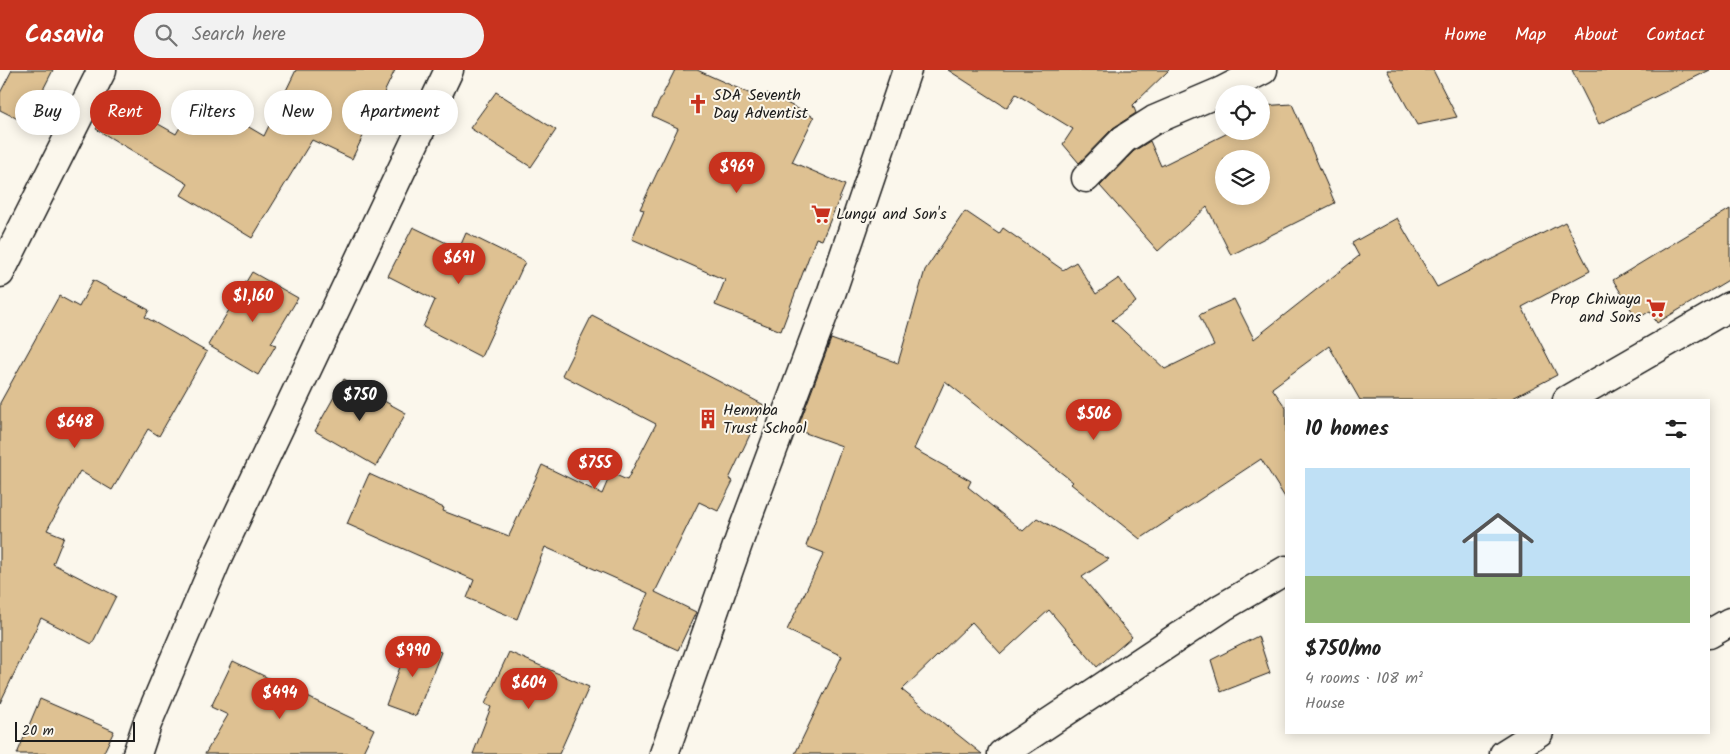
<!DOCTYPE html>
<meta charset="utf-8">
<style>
:root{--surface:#fff;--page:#f2f2f2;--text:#222;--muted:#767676;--line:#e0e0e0;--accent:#c8321e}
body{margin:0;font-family:Kalam,sans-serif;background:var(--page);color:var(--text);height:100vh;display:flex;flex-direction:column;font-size:19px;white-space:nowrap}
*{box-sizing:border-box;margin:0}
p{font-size:16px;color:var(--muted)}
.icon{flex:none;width:28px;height:28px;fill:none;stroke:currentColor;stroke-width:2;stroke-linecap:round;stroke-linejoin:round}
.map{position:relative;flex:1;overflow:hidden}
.details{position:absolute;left:1285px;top:329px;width:425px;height:335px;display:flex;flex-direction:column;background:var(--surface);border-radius:0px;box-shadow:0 2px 12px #0003}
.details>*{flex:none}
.top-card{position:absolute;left:15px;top:20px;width:475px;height:45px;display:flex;gap:10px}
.buttons{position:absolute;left:1215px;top:15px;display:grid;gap:10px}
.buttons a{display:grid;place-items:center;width:55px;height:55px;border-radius:50%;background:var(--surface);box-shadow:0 2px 12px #0003;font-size:25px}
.scale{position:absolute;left:15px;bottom:12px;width:120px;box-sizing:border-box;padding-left:5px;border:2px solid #1c1c1c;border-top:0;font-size:14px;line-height:18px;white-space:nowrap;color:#1c1c1c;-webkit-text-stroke:4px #fbf7ec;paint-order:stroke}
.price{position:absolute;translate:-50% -42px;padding:0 11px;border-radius:18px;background:var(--accent);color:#fff;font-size:16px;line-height:32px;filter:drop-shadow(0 1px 2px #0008)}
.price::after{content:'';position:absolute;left:50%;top:30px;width:15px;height:11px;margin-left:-8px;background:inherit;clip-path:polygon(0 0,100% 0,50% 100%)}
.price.selected{background:#222;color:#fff}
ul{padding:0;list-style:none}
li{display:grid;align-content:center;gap:10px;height:265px;padding:0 20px}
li+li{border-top:1px solid var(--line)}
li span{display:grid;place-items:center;height:155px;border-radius:0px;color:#555}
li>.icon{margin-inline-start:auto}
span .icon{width:90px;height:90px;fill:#fffc;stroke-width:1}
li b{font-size:21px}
h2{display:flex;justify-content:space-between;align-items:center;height:60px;padding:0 20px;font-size:21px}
.chip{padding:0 18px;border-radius:22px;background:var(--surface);box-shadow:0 2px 12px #0003;font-size:18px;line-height:45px}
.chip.selected{background:var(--accent);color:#fff}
header{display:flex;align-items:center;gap:30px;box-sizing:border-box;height:70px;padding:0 25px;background:var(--accent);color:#fff}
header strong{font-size:24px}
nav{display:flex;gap:28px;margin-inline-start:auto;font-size:18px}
.search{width:350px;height:45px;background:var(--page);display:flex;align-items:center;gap:12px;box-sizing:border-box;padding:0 18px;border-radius:28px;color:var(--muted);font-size:19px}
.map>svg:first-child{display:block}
.building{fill:#dec192;stroke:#1c1c1c;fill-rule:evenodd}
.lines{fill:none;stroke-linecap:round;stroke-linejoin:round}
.street-casing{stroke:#1c1c1c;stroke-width:31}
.street{stroke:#fbf7ec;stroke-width:28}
.labels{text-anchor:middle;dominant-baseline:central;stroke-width:4;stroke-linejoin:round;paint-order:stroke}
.poi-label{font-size:16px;fill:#1c1c1c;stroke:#fbf7ec;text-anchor:start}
</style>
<header>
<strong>Casavia</strong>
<div class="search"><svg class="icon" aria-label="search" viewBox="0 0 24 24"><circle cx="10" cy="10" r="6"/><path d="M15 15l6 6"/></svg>Search here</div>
<nav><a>Home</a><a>Map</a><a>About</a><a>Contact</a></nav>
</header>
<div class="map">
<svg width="1730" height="684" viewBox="0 0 1730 684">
<rect width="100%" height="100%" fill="#fbf7ec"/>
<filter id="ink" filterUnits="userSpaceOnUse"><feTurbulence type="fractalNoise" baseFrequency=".02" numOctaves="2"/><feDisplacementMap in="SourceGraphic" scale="10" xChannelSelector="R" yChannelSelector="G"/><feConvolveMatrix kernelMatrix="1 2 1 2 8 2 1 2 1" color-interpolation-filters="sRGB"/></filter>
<g filter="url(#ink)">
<path class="building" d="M 12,0 L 53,0 L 26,53 L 0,40 L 0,23 Z
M 296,0 L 395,0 L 352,89 L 312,70 L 252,168 L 181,125 L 188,114 L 96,59 L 114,29 L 176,64 L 198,27 L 264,66 Z
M 675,0 L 697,0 L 764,30 L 767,23 L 814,47 L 792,92 L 845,115 L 822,170 L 816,168 L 781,261 L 715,235 L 725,210 L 632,169 L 644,140 L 640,139 L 678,58 L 652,46 Z
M 948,0 L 1169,0 L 1133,35 L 1136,43 L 1113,58 L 1079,93 L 1063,74 L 1073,59 L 1016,24 L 1007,38 Z
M 1387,0 L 1433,0 L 1457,47 L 1417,55 Z
M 1572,0 L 1710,0 L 1599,54 Z
M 496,22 L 556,60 L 531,97 L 470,58 Z
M 1292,34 L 1335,133 L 1231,185 L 1207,137 L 1158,181 L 1100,116 L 1134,81 L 1150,71 L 1161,96 L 1232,61 L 1261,61 L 1261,36 ZM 1224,89 L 1261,89 L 1261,126 L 1224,126 Z
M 1730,139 L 1730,209 L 1657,253 L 1650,241 L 1637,249 L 1613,210 Z
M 965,141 L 999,164 L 1003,158 L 1063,200 L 1076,192 L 1096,224 L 1119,208 L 1136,232 L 1112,250 L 1165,299 L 1214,275 L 1199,245 L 1234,229 L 1254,269 L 1359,186 L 1352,173 L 1397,148 L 1437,217 L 1565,152 L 1590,201 L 1522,237 L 1557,305 L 1509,330 L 1360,330 L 1329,276 L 1272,318 L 1286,338 L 1286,429 L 1261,389 L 1140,469 L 1071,414 L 1073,412 L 945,311 L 914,379 L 971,411 L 968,417 L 1023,461 L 1037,448 L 1109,489 L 1082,507 L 1132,567 L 1097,597 L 1049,540 L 1001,584 L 972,552 L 902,620 L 982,684 L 795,684 L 842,586 L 787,560 L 824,483 L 806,476 L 842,376 L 797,360 L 831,269 L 898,293 L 925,200 Z
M 413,157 L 459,179 L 466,163 L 525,192 L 481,287 L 423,257 L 435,230 L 388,206 Z
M 252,202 L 298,228 L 271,273 L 276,275 L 258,305 L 208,275 Z
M 93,210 L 149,240 L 145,247 L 207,282 L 159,366 L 148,359 L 112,420 L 80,401 L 47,460 L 64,467 L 53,494 L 116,526 L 92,574 L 41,548 L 0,633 L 0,333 L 59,226 L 79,237 Z
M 592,245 L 764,335 L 729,409 L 733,411 L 718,441 L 699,432 L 655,522 L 696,542 L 678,580 L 632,559 L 648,523 L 545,477 L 517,549 L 467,528 L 474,510 L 347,454 L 369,404 L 444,438 L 443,441 L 509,466 L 542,395 L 602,424 L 611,403 L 627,410 L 656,354 L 562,305 Z
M 344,309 L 406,343 L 376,396 L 315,361 Z
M 1258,566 L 1270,603 L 1221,622 L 1211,590 Z
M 410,570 L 441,582 L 416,646 L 386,635 Z
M 509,582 L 589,617 L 559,684 L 473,684 L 491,637 L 485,634 Z
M 233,591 L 374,659 L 362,684 L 205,684 L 228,645 L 211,637 Z
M 40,629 L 114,661 L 103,684 L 17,684 Z"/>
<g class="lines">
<defs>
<path id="street" d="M 1086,108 L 1124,69 L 1154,50 L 1222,21 L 1263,0
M 0,203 L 102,0
M 1567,330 L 1730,236
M 1709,564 L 1730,552
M 137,684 L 147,654 L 218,487 L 449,0
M 664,684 L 741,465 L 831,224 L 907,0
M 1002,684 L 1223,537 L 1286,500
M 1504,684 L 1539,662"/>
</defs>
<use href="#street" class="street-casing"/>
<use href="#street" class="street"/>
</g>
</g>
<defs>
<symbol id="church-bare" viewBox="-9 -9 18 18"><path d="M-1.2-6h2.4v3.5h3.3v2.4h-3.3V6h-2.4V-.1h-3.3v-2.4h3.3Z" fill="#c8321e" stroke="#fbf7ec" stroke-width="2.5" paint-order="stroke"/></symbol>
<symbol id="supermarket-bare" viewBox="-9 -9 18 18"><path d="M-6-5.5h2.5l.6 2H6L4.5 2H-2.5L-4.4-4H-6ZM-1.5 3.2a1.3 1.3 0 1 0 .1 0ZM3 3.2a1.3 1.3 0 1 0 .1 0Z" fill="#c8321e" stroke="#fbf7ec" stroke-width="2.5" paint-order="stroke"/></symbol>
<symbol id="building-bare" viewBox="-9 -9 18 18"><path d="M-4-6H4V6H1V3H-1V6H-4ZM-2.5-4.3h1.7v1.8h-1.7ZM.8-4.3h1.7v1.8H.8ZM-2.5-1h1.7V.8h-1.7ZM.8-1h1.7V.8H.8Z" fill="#c8321e" stroke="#fbf7ec" stroke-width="2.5" paint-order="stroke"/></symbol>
</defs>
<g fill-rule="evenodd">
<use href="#church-bare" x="684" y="20" width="28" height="28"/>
<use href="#supermarket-bare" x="807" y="130" width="28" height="28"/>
<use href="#supermarket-bare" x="1642" y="224" width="28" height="28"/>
<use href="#building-bare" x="694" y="335" width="28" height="28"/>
</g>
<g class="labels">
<g class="poi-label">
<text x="713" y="25">SDA Seventh<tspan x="713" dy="18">Day Adventist</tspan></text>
<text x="836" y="144">Lungu and Son's</text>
<text x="1641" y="229" text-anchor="end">Prop Chiwaya<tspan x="1641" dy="18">and Sons</tspan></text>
<text x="723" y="340">Henmba<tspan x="723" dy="18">Trust School</tspan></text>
</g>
</g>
</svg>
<div class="buttons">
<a><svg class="icon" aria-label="locate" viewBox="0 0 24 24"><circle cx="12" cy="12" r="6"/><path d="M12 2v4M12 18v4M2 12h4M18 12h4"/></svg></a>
<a><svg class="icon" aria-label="layers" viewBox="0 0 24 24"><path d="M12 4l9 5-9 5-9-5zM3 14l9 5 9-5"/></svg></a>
</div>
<div class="scale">20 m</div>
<b class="price" style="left:737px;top:124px">$969</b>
<b class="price" style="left:459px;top:215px">$691</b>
<b class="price" style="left:253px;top:253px">$1,160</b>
<b class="price selected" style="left:360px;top:352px">$750</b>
<b class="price" style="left:1094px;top:371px">$506</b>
<b class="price" style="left:75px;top:379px">$648</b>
<b class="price" style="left:595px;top:420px">$755</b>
<b class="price" style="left:413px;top:608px">$990</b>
<b class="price" style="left:529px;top:640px">$604</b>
<b class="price" style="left:280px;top:650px">$494</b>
<div class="top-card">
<a class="chip">Buy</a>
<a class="chip selected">Rent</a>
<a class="chip">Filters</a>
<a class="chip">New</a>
<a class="chip">Apartment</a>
</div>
<section class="details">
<h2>10 homes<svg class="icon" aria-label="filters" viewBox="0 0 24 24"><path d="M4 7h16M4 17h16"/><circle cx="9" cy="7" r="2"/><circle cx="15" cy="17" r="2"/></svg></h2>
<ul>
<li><span style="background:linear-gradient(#bfe0f5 70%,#8fb573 0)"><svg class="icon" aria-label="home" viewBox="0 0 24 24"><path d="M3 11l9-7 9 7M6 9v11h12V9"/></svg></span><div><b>$750/mo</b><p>4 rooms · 108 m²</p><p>House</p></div></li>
</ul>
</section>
</div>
